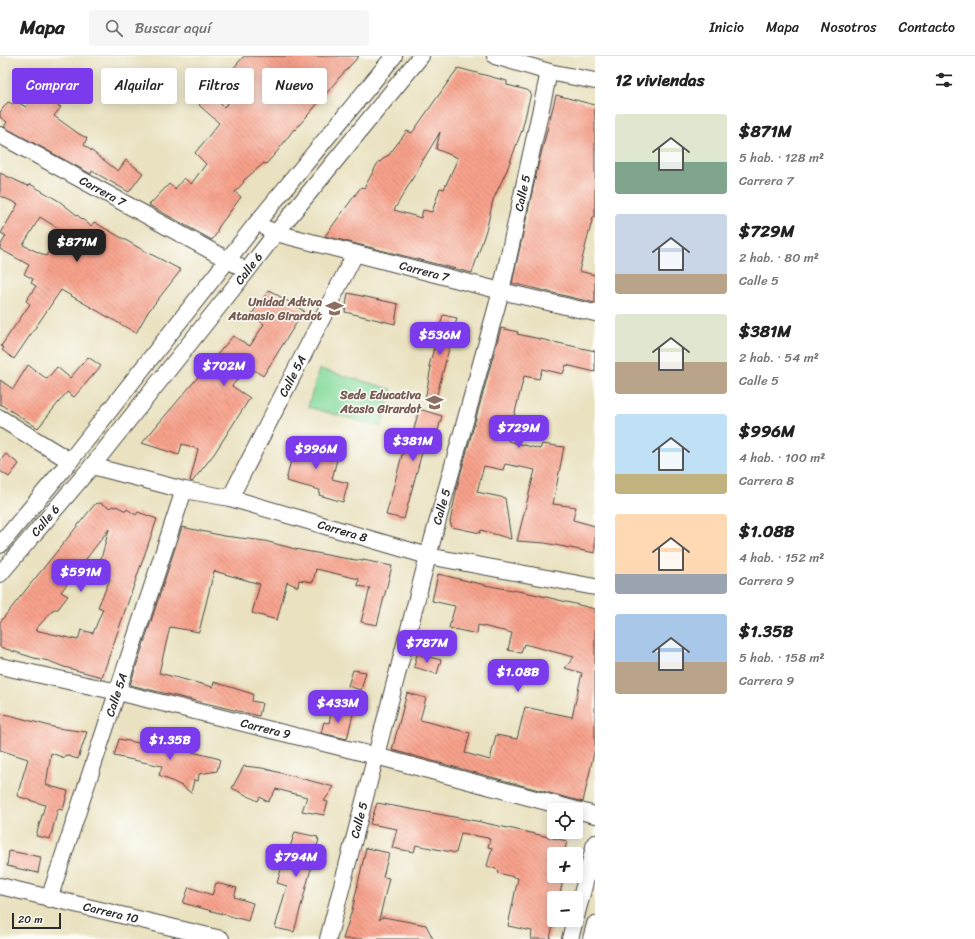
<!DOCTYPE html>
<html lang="es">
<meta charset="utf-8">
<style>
:root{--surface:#fff;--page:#f6f6f6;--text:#222;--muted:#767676;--line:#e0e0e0;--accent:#7c3aed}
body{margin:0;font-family:Sriracha,sans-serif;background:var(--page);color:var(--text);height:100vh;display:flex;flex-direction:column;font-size:15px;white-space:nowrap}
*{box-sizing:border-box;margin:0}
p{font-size:13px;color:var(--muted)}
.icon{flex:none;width:22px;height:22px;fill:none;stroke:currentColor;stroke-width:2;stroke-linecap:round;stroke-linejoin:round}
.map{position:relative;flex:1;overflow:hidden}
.side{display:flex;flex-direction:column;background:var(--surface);width:380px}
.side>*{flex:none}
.hud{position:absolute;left:12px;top:12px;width:380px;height:36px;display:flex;gap:8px}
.tools{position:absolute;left:547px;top:747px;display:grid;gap:8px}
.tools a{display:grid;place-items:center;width:36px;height:36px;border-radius:4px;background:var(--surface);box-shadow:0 2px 10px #0003;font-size:20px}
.scale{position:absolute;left:12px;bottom:10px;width:49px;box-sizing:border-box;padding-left:4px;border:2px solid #2b2b2b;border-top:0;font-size:11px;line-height:14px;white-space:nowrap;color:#2b2b2b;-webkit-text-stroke:3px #fdfcf7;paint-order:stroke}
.price{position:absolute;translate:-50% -34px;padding:0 9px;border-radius:8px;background:var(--accent);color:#fff;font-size:13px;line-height:26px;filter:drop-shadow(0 1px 2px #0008)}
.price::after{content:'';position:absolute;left:50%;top:24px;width:12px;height:9px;margin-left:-6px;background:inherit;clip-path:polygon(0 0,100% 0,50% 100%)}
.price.active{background:#222;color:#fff}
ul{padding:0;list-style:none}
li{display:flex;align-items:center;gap:12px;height:100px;padding:0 20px}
li span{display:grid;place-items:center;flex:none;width:112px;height:80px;border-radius:4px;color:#555}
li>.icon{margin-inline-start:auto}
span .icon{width:48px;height:48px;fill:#fffc;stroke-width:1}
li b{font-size:17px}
h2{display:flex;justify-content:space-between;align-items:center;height:48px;padding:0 20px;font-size:17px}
.tag{padding:0 14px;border-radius:4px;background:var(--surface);box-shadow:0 2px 10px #0003;font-size:14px;line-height:36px}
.tag.active{background:var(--accent);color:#fff}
header{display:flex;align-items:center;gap:24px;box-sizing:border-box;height:56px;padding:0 20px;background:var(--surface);border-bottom:1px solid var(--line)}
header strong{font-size:19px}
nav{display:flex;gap:22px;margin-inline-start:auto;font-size:14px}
.search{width:280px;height:36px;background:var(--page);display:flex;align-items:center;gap:10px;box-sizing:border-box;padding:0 14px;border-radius:4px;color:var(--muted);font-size:15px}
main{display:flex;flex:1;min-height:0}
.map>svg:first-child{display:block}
.grass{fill:#86db9d;stroke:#588364}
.building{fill:url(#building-back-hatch);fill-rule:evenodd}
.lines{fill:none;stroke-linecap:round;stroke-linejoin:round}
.minor-casing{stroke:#484641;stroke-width:18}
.minor{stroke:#fff;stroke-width:16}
.labels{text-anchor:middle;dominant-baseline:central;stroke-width:3;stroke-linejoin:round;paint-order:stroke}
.street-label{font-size:12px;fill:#2b2b2b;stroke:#fdfcf7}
.education-label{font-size:12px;font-weight:bold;fill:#785e54;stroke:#fdfcf7;text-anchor:end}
</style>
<header>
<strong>Mapa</strong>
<div class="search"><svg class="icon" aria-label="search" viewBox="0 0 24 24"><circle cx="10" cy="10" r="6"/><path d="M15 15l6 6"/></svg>Buscar aquí</div>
<nav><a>Inicio</a><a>Mapa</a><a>Nosotros</a><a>Contacto</a></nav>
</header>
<main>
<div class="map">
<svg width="595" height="883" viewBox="0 0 595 883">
<defs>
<pattern id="building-back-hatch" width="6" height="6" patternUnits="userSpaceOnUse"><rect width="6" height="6" fill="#f8a18b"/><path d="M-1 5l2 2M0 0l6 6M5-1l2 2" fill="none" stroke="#c98372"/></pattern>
</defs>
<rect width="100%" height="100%" fill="#fdfcf7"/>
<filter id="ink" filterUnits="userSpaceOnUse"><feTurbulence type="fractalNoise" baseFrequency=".025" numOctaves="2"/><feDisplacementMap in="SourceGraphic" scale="8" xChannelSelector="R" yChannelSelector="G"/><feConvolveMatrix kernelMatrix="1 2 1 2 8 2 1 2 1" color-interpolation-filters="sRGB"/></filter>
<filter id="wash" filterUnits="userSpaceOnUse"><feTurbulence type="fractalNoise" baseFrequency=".012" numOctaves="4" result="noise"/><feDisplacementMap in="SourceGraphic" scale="16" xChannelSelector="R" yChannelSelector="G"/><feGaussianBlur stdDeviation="0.9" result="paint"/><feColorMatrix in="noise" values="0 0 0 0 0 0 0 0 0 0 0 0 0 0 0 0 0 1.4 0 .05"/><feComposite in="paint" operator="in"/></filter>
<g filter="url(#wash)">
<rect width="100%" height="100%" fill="#e9e1bf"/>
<path class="grass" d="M 319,313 L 392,333 L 381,371 L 308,351 Z"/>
<g id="blocks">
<path class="building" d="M 244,0 L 359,0 L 338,23 L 326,38 L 295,74 L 294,73 L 276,97 L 266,108 L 264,107 L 243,125 L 244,126 L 235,136 L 241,141 L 220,169 L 217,174 L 217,177 L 212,184 L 149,149 L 169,128 L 175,133 L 184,122 L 191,128 L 206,108 L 195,97 L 219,67 L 199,49 L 210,38 L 224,51 L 245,29 L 231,15 Z
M 458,12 L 507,25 L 507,29 L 527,34 L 531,37 L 522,74 L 507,114 L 493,144 L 487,171 L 472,217 L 325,180 L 361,131 L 364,132 L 379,105 L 380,106 L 386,100 L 388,100 L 407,75 L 412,77 ZM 440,76 L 436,93 L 458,102 L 444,133 L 440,132 L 432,156 L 423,154 L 421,162 L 394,154 L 418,113 L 422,103 L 423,104 Z
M 42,34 L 49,38 L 51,36 L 62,43 L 58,50 L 61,51 L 54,60 L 79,78 L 87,82 L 84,89 L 118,115 L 126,104 L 143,117 L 129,136 L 92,115 L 91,118 L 4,71 L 7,66 L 0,61 L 0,56 L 8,46 L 13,48 L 15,45 L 26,51 L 36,37 L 39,38 Z
M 556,39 L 595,49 L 595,161 L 593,161 L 579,215 L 595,219 L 595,247 L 512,227 L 538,110 Z
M 0,117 L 28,130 L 30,128 L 59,145 L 91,170 L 94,166 L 141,193 L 181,214 L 148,256 L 136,277 L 61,234 L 14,303 L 2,294 L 4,292 L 1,290 L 30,248 L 26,245 L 36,230 L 31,227 L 33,223 L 24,218 L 29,209 L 0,193 L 0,190 L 6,180 L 1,177 L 18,148 L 0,140 ZM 40,161 L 61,174 L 46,200 L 23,189 Z
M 269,234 L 304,255 L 263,320 L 248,310 L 232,330 L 250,342 L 214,398 L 192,426 L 190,425 L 198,393 L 182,388 L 179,399 L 142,387 L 233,280 L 250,290 L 264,268 L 251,259 Z
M 348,237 L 398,248 L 395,268 L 345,256 Z
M 443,259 L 457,262 L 435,346 L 425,344 L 431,311 L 429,310 Z
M 501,272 L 518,276 L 517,278 L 595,295 L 595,316 L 566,309 L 563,318 L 542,313 L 539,323 L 524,320 L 508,385 L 540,393 L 542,388 L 564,391 L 553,448 L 576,451 L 573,464 L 595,470 L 595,497 L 545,487 L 517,485 L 535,414 L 505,408 L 503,414 L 484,410 L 477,436 L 505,442 L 511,483 L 481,474 L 480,477 L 452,471 L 450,466 L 458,427 Z
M 88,301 L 101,310 L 74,341 L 67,336 L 38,372 L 0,348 L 0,324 L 13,333 L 28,309 L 47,323 L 57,311 L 70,322 Z
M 419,353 L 442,360 L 433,392 L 424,389 L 404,463 L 386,459 L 405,388 L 410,389 Z
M 296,383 L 318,389 L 318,388 L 339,395 L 332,423 L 348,427 L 343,446 L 319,439 L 320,434 L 286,425 Z
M 6,398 L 19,408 L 9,421 L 0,415 L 0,405 Z
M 100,447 L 110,452 L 112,450 L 116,451 L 116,450 L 126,455 L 127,453 L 136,459 L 138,456 L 157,463 L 102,621 L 64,611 L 49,605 L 34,602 L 0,591 L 0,566 L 95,448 ZM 109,473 L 98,514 L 110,523 L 98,551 L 103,553 L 93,577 L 81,574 L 78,584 L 35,574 L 54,553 L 58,553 L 68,540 L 61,536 Z
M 182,471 L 224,480 L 265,485 L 295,493 L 343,502 L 363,505 L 363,504 L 392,510 L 377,569 L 361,566 L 370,532 L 358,530 L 359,523 L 316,513 L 313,526 L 299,524 L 298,531 L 287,526 L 277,564 L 252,557 L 260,528 L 214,515 L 199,576 L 170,571 L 159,617 L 213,631 L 214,626 L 253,638 L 252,645 L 262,647 L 259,660 L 130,629 Z
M 438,518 L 485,529 L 534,538 L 595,553 L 595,692 L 583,746 L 392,694 L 407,637 L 426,642 L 420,664 L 470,677 L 465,697 L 490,704 L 496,679 L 517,683 L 525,651 L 572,661 L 582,617 L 565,612 L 574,601 L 524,588 L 521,597 L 508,594 L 512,577 L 478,569 L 477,578 L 449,572 L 455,550 L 432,545 Z
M 417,598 L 441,604 L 437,618 L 414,611 Z
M 353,614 L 366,616 L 361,634 L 348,630 Z
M 332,653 L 353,658 L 347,683 L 321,677 L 324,666 L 329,667 Z
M 0,658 L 9,659 L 57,672 L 87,676 L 78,703 L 65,699 L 65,702 L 51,697 L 46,729 L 68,735 L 63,754 L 58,753 L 50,783 L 36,780 L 45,749 L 17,740 L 28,703 L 0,694 Z
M 119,683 L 158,691 L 169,690 L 220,703 L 217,715 L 199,718 L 198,725 L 194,724 L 191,737 L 184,731 L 159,719 L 162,710 L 114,700 Z
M 244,710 L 262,712 L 334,731 L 324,745 L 328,746 L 324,759 L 302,755 L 307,741 L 276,733 L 268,746 L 260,741 L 258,745 L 232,732 Z
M 377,747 L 476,765 L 567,785 L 564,798 L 554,798 L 554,820 L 564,820 L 559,842 L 554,842 L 554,864 L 550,883 L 531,883 L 532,875 L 508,870 L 518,822 L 498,817 L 499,814 L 487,810 L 492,792 L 488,791 L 490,783 L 488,783 L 488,782 L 461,777 L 456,797 L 416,789 L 414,796 L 392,792 L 397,773 L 370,768 Z
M 295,776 L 318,781 L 317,783 L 319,783 L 294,876 L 275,872 L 287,830 L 277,827 L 287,794 L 289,794 Z
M 366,792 L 389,797 L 383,821 L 389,822 L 379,864 L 383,861 L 426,869 L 433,883 L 343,883 L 352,854 Z
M 9,795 L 41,801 L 38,817 L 7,810 Z
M 216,827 L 237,832 L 234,841 L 253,847 L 248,865 L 183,847 L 189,831 L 212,839 Z"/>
</g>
</g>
<g filter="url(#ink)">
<use href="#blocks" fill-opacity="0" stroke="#484641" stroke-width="1"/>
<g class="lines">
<defs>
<g id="minor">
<path d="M 495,0 L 549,16 L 595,25"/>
<path id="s1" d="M 0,79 L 237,209"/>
<path id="s2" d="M 267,173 L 276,177 L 501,235 L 595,257"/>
<path d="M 0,362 L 70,405"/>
<path id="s3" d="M 92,410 L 184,434 L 230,442 L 428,500 L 595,531"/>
<path id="s4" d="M 230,442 L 355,198"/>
<path d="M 0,489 L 70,405 L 255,169 L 394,0"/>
<path id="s5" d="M 0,518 L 92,410 L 247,215 L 276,177 L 421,0"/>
<path id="s6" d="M 0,610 L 118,636 L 376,700 L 595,759"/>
<path id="s7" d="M 0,830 L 221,883"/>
<path id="s8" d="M 49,843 L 184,434"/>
<path d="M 576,861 L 595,787"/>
<path id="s9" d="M 328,883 L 428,500 L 501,235 L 549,16"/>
<path d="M 570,883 L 575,864"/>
<path d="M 591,883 L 595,868"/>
</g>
</defs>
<use href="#minor" class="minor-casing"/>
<use href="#minor" class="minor"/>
</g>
</g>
<defs>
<symbol id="school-bare" viewBox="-9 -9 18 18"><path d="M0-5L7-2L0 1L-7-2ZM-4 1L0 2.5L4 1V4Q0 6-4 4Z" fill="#8d6e63" stroke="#fdfcf7" stroke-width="2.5" paint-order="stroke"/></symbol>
</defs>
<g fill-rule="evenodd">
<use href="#school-bare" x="322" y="240" width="25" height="25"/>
<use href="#school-bare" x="422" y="334" width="25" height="25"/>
</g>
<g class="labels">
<g class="street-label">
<text stroke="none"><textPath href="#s1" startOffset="117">Carrera 7</textPath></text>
<text stroke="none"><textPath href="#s9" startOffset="771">Calle 5</textPath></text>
<text stroke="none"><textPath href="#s5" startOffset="394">Calle 6</textPath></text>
<text stroke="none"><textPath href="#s2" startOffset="163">Carrera 7</textPath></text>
<text stroke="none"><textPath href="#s4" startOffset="137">Calle 5A</textPath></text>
<text stroke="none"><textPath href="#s9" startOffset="447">Calle 5</textPath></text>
<text stroke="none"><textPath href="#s5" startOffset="70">Calle 6</textPath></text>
<text stroke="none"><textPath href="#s3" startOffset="259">Carrera 8</textPath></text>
<text stroke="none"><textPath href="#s8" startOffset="215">Calle 5A</textPath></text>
<text stroke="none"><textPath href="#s6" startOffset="273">Carrera 9</textPath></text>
<text stroke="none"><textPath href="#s9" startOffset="123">Calle 5</textPath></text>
<text stroke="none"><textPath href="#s7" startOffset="114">Carrera 10</textPath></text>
</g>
<g class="education-label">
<text x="322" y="246">Unidad Adtiva<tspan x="322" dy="14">Atanasio Girardot</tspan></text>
<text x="421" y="339">Sede Educativa<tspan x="421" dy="14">Atasio Girardot</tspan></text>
</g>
</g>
</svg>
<div class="tools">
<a><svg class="icon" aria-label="locate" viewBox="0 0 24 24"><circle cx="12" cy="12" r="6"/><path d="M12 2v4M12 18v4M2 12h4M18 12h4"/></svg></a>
<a>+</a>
<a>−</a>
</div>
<div class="scale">20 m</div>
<b class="price active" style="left:77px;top:207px">$871M</b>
<b class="price" style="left:440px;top:300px">$536M</b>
<b class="price" style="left:224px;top:331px">$702M</b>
<b class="price" style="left:519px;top:393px">$729M</b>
<b class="price" style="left:413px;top:406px">$381M</b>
<b class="price" style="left:316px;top:414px">$996M</b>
<b class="price" style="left:81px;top:537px">$591M</b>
<b class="price" style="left:427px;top:608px">$787M</b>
<b class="price" style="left:518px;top:637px">$1.08B</b>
<b class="price" style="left:338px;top:668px">$433M</b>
<b class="price" style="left:170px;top:705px">$1.35B</b>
<b class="price" style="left:296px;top:822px">$794M</b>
<div class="hud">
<a class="tag active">Comprar</a>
<a class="tag">Alquilar</a>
<a class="tag">Filtros</a>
<a class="tag">Nuevo</a>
</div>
</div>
<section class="side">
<h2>12 viviendas<svg class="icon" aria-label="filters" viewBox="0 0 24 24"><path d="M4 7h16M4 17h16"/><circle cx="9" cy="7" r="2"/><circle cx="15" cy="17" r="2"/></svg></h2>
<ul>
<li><span style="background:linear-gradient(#dfe7d0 60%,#7fa58c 0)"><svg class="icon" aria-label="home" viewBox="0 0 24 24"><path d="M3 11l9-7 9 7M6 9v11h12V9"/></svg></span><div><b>$871M</b><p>5 hab. · 128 m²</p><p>Carrera 7</p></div></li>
<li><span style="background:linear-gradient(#c9d6e8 75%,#b9a48a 0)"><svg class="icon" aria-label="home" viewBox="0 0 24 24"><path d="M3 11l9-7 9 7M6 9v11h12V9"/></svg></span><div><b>$729M</b><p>2 hab. · 80 m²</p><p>Calle 5</p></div></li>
<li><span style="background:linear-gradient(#dfe7d0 60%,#b9a48a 0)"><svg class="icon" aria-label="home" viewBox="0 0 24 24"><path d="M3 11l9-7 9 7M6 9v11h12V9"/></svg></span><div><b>$381M</b><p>2 hab. · 54 m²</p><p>Calle 5</p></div></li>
<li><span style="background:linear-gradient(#bfe0f5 75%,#c2b280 0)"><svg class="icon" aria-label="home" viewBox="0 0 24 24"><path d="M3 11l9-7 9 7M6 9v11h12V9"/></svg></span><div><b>$996M</b><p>4 hab. · 100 m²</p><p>Carrera 8</p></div></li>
<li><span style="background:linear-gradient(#ffd9b3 75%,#9aa5b1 0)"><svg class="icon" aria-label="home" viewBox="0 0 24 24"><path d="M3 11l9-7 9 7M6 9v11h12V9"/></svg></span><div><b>$1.08B</b><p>4 hab. · 152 m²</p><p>Carrera 9</p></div></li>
<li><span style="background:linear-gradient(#a9c7e8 60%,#b9a48a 0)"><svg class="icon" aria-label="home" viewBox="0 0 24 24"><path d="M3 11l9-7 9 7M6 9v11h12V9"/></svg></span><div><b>$1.35B</b><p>5 hab. · 158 m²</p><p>Carrera 9</p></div></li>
</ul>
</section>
</main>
